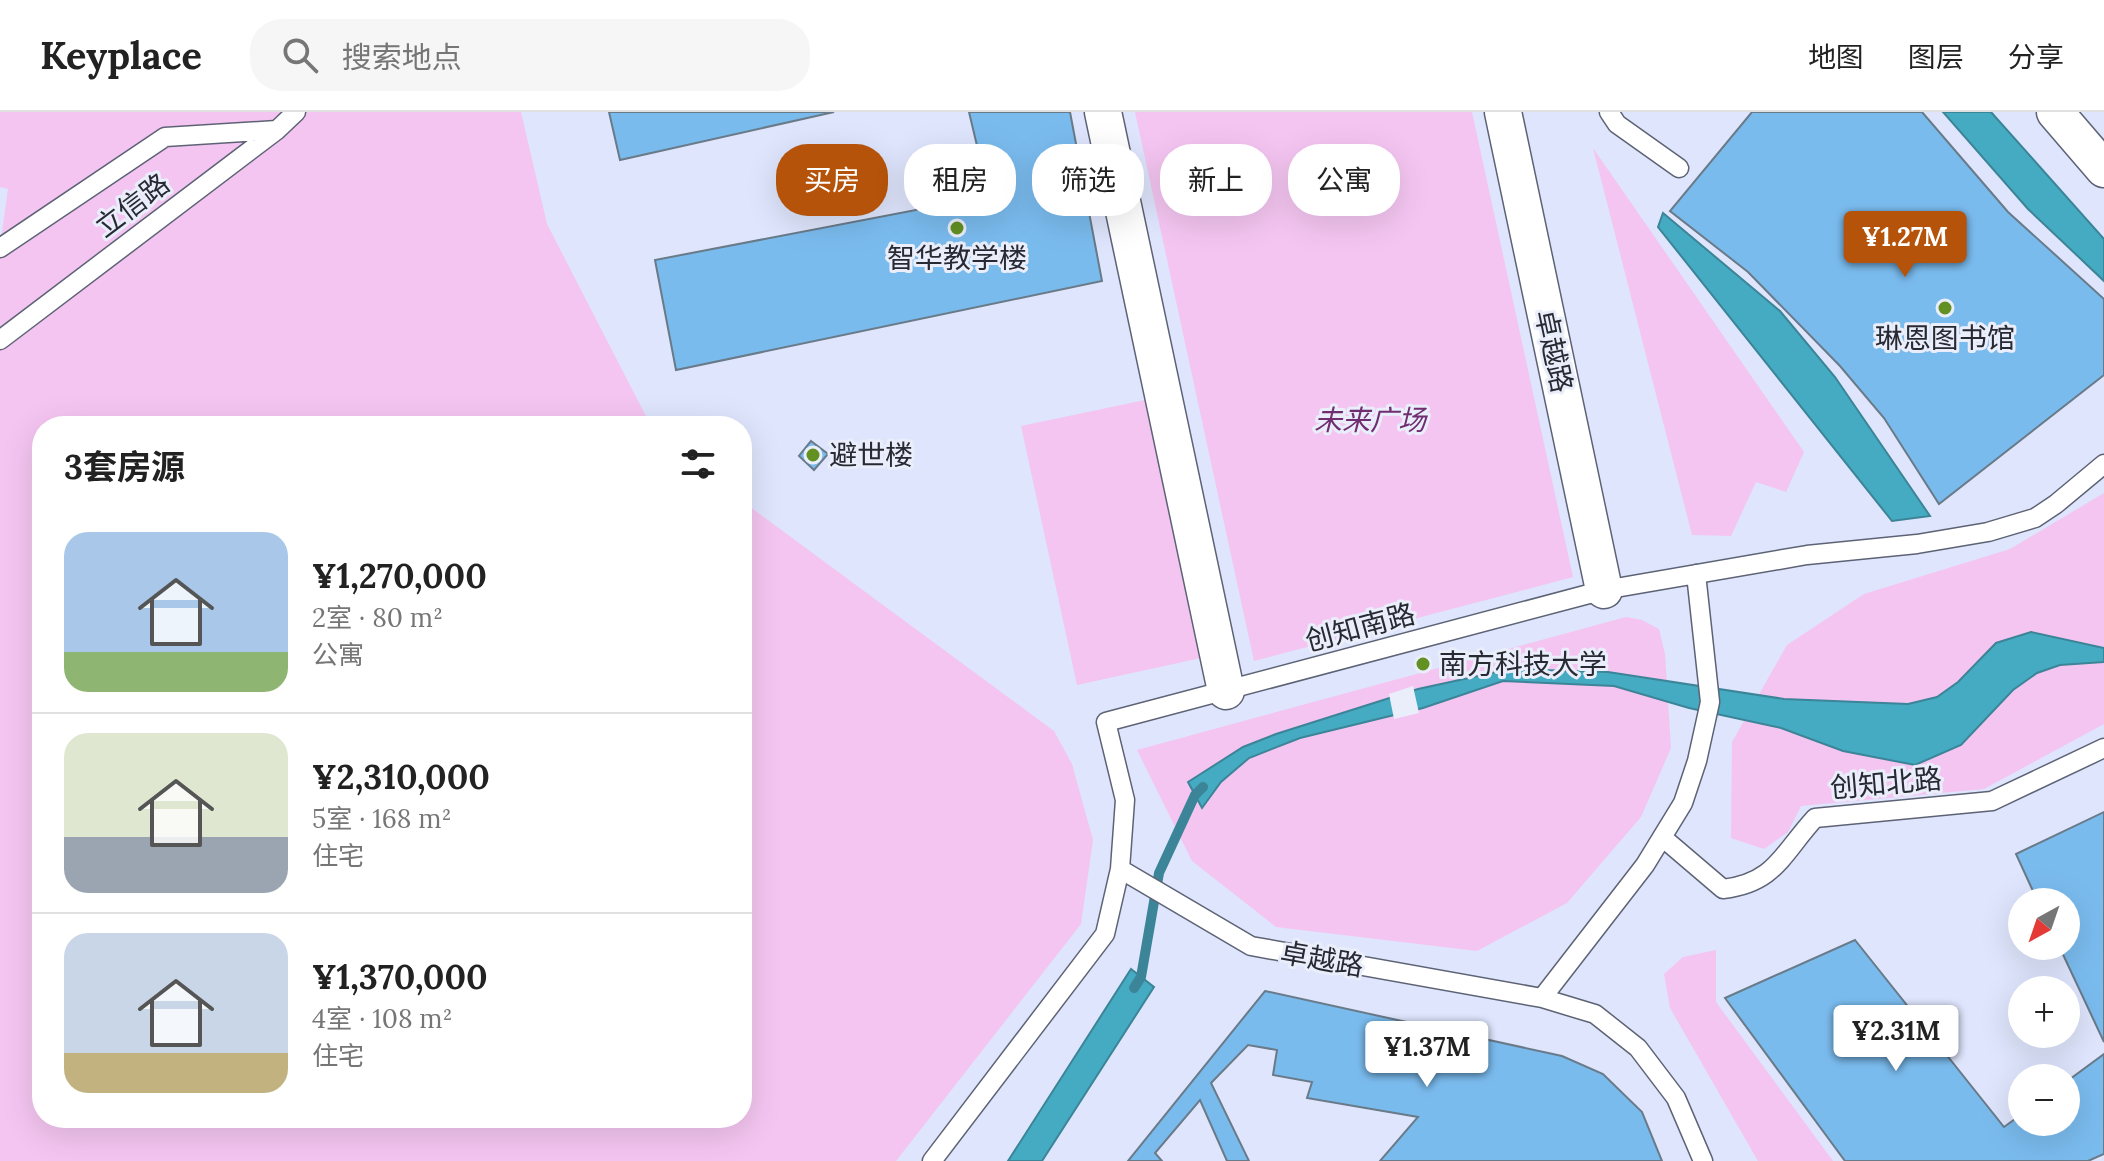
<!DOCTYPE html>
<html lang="zh">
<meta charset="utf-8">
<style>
:root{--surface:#fff;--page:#f6f6f6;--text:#222;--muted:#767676;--line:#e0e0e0;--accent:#b45309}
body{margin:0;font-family:Lora,"Noto Sans SC",serif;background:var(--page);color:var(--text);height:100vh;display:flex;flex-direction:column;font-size:30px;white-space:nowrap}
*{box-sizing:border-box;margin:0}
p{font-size:26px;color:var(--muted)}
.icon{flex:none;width:44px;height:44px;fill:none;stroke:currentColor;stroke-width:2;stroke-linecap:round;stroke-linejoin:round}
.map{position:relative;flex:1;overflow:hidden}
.panel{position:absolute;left:32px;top:304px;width:720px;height:712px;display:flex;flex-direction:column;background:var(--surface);border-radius:32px;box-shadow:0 8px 32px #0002}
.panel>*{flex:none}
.top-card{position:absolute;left:776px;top:32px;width:760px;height:72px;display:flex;gap:16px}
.needle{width:52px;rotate:220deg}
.controls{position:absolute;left:2008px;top:776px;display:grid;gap:16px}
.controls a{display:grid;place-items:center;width:72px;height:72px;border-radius:50%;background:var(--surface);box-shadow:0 8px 32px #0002;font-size:40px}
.price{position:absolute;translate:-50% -68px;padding:0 18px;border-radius:8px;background:#fff;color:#222;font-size:26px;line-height:52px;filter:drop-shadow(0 2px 4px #0008)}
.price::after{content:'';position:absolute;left:50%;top:48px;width:24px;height:18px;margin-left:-12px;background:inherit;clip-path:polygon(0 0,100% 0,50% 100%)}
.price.selected{background:var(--accent);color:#fff}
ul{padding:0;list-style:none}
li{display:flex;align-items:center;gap:24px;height:200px;padding:0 32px}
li+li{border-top:2px solid var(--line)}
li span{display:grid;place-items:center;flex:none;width:224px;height:160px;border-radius:24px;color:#555}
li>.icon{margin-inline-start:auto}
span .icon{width:96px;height:96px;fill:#fffc;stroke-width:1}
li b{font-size:34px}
h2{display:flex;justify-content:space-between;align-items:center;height:96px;padding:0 32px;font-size:34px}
.pill{padding:0 28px;border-radius:32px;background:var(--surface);box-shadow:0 8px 32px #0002;font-size:28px;line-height:72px}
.pill.selected{background:var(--accent);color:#fff}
header{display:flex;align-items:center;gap:48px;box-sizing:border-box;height:112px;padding:0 40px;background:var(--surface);border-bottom:2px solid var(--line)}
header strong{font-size:38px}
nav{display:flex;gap:44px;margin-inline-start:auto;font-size:28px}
.search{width:560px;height:72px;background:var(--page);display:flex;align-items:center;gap:20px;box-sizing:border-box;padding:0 28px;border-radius:32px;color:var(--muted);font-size:30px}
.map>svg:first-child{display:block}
.built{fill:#dee5fc;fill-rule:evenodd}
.green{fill:#f4c5f1}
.water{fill:#45abc2;stroke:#3c8497;stroke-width:2}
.pier{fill:#eaeefb}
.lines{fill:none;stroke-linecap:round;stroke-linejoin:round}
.stream{stroke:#3c8497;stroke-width:10}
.building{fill:#7abbee;stroke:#697a88;stroke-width:2}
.lane-casing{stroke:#5d6375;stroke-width:21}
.street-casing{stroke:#5d6375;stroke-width:39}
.lane{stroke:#fff;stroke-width:18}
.street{stroke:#fff;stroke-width:36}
.poi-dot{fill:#639023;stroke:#eaeefb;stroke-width:3}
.labels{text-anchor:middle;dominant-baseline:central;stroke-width:6;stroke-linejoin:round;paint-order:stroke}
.street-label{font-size:28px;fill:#272a32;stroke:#eaeefb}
.poi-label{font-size:28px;fill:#272a32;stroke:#eaeefb}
.park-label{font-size:28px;font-style:italic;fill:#702d6f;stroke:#eaeefb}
</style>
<header>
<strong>Keyplace</strong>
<div class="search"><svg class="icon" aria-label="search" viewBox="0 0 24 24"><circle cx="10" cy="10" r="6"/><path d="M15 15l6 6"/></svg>搜索地点</div>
<nav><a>地图</a><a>图层</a><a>分享</a></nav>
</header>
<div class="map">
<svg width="2104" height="1049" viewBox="0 0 2104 1049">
<rect width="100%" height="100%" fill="#eaeefb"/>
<path class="built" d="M 0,0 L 2104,0 L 2104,1049 L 0,1049 ZM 42,314 L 742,314 L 742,1006 L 42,1006 ZM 2022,790 L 2066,790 L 2066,834 L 2022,834 ZM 2022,878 L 2066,878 L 2066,922 L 2022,922 ZM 2022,966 L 2066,966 L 2066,1010 L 2022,1010 Z"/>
<path class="green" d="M 0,0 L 521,0 L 547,112 L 651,314 L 42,314 L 42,1006 L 742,1006 L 742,389 L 1054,619 L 1072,652 L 1093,728 L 1081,812 L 896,1049 L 0,1049 L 0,135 L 8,77 L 0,75 Z
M 1135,0 L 1472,0 L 1573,465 L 1254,549 Z
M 1593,36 L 1804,340 L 1786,380 L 1756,370 L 1731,424 L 1692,423 Z
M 1145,288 L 1201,546 L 1077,573 L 1021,314 Z
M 2104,381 L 2104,612 L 1984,677 L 1801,694 L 1788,720 L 1764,737 L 1731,726 L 1732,630 L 1787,533 L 1864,482 L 2010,437 Z
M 1626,505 L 1642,508 L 1659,517 L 1665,542 L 1671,636 L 1641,705 L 1567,791 L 1477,839 L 1276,815 L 1192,749 L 1137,638 Z
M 1716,838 L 1716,890 L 1833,1049 L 1758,1049 L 1670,896 L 1664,862 L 1683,845 Z"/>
<path class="water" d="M 1943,0 L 1991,0 L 2104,127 L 2104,169 L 2028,97 Z
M 1663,101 L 1780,199 L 1835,265 L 1930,404 L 1892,409 L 1658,115 Z
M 2031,520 L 2104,536 L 2104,550 L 2060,553 L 2037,561 L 2013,578 L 1961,633 L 1915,653 L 1843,639 L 1781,616 L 1689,596 L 1614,574 L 1503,569 L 1423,596 L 1300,626 L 1249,646 L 1221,670 L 1202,696 L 1188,670 L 1243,635 L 1276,622 L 1418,577 L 1510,557 L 1608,560 L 1784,587 L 1908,592 L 1937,585 L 1958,570 L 1996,531 Z
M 1131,857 L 1154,875 L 1042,1049 L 1008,1049 Z"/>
<path class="pier" d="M 1413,574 L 1419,601 L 1394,607 L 1389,582 Z"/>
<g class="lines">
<path class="stream" d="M 1134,876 L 1141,865 L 1159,761 L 1195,683 L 1203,675"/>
</g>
<path class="building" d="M 609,0 L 834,0 L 620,48 Z
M 969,0 L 1070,0 L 1102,169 L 676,258 L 655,148 L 989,84 Z
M 1752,0 L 1922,0 L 2008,100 L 2104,187 L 2104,263 L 1939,392 L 1884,306 L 1840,254 L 1748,160 L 1670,99 Z
M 811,329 L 828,342 L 814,358 L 799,344 Z
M 2104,700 L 2104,930 L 2059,834 L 2066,834 L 2066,790 L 2038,790 L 2016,742 Z
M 1855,828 L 2004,1015 L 2022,1002 L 2022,1010 L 2066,1010 L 2066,970 L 2104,942 L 2104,1042 L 2088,1049 L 1845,1049 L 1725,886 Z
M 1265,879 L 1562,944 L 1603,962 L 1642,1000 L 1662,1049 L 1380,1049 L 1418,1005 L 1307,986 L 1312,970 L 1273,963 L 1277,938 L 1248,933 L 1211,971 L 1249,1049 L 1227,1049 L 1200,988 L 1155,1041 L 1162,1049 L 1128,1049 Z"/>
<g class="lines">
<defs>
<path id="lane" d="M 1609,0 L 1617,12 L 1679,56
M 0,136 L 165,25 L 277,18
M 0,228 L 277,18 L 296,0
M 1662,725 L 1723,777 C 1775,771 1782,742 1815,706 L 1992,689 L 2104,636
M 1120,757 L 1251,834 L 1542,886 L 1595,902 L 1638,936 L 1676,986 L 1703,1049
M 1542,886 L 1645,753 L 1683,691 L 1697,649 L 1710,590 L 1696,462
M 932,1049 L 1105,822 L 1120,757 L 1125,688 L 1106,610 L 1604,478 L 1807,443 L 1917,432 L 1988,420 L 2035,406 L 2056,392 L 2104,352"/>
<path id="street" d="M 1103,0 L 1226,579
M 1503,0 L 1604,478
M 2055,0 L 2104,57"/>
</defs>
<use href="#lane" class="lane-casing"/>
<use href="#street" class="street-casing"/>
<use href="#lane" class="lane"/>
<use href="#street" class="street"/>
</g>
<g class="poi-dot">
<circle cx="957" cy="116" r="8"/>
<circle cx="1945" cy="196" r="8"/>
<circle cx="813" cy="343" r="8"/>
<circle cx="1423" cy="552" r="8"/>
</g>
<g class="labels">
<g class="street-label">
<text transform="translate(132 93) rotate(-37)">立信路</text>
<text transform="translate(1554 239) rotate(78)">卓越路</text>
<text transform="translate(1360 515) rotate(-15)">创知南路</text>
<text transform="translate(1886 671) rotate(-5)">创知北路</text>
<text transform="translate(1322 847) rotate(10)">卓越路</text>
</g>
<g class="poi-label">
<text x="957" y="146">智华教学楼</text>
<text x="1945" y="226">琳恩图书馆</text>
<text x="829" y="343" text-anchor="start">避世楼</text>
<text x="1439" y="552" text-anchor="start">南方科技大学</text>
</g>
<g class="park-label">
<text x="1370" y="308">未来广场</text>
</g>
</g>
</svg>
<div class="controls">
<a><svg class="needle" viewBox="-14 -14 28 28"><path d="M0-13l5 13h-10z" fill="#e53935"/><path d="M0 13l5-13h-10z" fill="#767676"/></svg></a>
<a>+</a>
<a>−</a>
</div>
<b class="price selected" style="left:1905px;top:167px">¥1.27M</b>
<b class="price" style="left:1896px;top:961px">¥2.31M</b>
<b class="price" style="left:1427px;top:977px">¥1.37M</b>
<div class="top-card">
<a class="pill selected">买房</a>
<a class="pill">租房</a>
<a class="pill">筛选</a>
<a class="pill">新上</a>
<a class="pill">公寓</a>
</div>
<section class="panel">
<h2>3套房源<svg class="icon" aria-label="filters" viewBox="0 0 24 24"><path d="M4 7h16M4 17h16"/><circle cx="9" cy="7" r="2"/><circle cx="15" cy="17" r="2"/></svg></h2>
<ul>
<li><span style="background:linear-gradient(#a9c7e8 75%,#8fb573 0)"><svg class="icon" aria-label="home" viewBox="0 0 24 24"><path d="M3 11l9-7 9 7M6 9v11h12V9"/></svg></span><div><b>¥1,270,000</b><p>2室 · 80 m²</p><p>公寓</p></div></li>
<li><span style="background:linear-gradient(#dfe7d0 65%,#9aa5b1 0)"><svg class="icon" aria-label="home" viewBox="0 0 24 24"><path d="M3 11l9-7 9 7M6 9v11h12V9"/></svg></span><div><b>¥2,310,000</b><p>5室 · 168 m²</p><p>住宅</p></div></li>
<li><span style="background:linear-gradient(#c9d6e8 75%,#c2b280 0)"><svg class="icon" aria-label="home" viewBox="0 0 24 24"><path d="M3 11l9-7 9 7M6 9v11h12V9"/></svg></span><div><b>¥1,370,000</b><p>4室 · 108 m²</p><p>住宅</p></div></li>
</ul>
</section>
</div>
